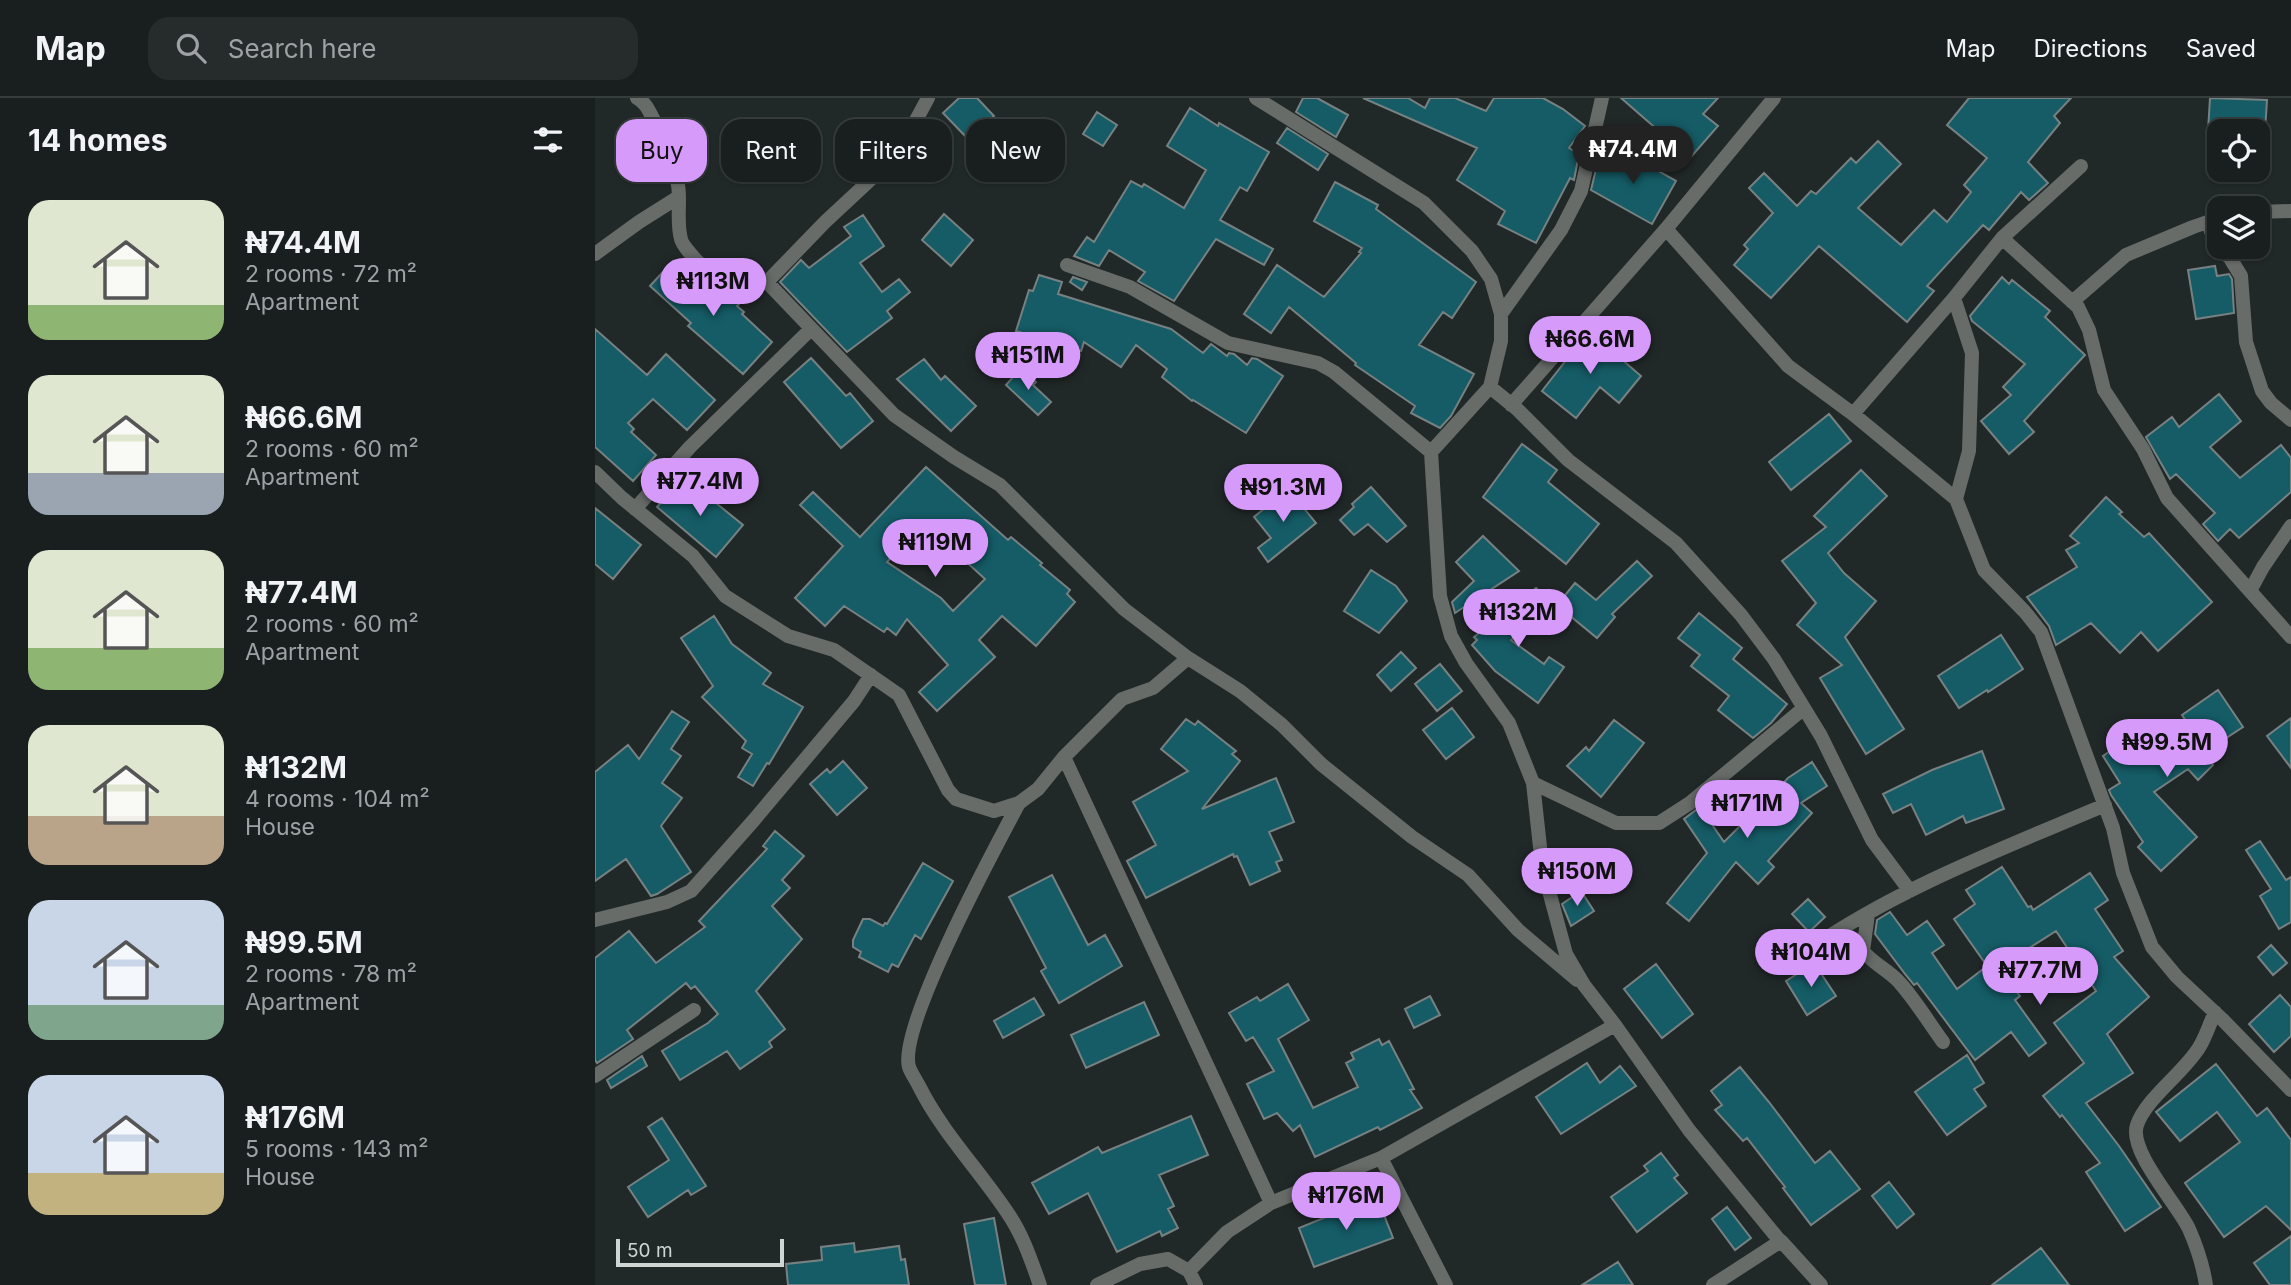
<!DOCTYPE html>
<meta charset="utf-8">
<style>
:root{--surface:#191f1e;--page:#262c2b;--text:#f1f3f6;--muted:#9fa2a4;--line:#373d3c;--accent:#d69bfa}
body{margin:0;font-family:Inter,sans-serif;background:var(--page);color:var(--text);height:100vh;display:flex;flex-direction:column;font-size:26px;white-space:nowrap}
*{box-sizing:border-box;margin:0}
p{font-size:23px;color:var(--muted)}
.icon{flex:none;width:38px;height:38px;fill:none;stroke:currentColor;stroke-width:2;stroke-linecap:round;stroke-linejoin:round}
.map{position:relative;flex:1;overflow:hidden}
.details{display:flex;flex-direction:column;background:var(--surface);width:595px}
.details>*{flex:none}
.hud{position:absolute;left:21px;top:21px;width:665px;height:63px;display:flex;gap:14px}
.fabs{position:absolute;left:1612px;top:21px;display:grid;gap:14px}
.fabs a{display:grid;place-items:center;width:63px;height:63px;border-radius:14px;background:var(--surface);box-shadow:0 2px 5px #0004,0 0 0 2px var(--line);font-size:35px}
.scale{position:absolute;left:21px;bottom:18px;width:168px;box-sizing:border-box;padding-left:7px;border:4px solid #cfd5d3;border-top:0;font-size:19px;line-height:24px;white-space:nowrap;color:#cfd5d3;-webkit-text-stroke:5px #212928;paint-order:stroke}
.price{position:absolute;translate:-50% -60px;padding:0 16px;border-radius:24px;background:var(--accent);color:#111;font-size:23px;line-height:46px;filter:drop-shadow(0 2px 4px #0008)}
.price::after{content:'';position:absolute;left:50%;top:42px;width:21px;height:16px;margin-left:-10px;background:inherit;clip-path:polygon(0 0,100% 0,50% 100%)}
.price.active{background:#222;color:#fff}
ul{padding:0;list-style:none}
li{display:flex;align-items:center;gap:21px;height:175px;padding:0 28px}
li span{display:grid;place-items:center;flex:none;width:196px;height:140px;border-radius:21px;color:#555}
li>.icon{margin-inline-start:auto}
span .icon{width:84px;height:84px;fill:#fffc;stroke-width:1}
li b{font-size:30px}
h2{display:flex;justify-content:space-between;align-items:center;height:84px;padding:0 28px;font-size:30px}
.pill{padding:0 24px;border-radius:21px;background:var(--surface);box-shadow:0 2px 5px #0004,0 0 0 2px var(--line);font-size:24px;line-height:63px}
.pill.active{background:var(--accent);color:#111}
header{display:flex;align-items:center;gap:42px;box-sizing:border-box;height:98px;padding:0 35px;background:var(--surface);border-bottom:2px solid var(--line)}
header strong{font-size:33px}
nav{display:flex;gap:38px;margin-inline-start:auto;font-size:24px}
.search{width:490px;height:63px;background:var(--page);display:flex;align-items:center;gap:18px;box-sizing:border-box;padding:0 24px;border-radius:21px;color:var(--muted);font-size:26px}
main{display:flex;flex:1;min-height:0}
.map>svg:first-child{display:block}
.building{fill:#155c66;stroke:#778182;stroke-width:2;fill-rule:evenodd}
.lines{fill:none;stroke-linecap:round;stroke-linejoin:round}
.street{stroke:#686c69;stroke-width:14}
</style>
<header>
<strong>Map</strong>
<div class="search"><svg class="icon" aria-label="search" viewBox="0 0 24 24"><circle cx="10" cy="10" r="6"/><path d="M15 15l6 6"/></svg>Search here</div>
<nav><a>Map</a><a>Directions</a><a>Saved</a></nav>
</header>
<main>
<section class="details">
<h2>14 homes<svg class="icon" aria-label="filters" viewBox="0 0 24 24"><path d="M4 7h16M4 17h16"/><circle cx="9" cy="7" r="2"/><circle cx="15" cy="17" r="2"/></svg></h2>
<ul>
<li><span style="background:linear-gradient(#dfe7d0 75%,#8fb573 0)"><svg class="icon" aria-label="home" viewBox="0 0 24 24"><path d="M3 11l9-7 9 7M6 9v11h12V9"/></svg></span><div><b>₦74.4M</b><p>2 rooms · 72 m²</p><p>Apartment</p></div></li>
<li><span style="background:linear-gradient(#dfe7d0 70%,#9aa5b1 0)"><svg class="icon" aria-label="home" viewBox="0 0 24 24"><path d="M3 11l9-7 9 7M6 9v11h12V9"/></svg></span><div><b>₦66.6M</b><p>2 rooms · 60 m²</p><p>Apartment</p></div></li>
<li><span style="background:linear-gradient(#dfe7d0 70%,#8fb573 0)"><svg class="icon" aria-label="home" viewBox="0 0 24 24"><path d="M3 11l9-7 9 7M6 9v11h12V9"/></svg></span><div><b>₦77.4M</b><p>2 rooms · 60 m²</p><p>Apartment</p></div></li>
<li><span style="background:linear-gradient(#dfe7d0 65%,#b9a48a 0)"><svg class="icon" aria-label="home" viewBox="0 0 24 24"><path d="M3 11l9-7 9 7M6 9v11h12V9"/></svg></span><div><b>₦132M</b><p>4 rooms · 104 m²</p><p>House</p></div></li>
<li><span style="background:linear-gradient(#c9d6e8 75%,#7fa58c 0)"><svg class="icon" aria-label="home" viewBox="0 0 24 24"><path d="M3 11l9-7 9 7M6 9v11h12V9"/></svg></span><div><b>₦99.5M</b><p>2 rooms · 78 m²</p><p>Apartment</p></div></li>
<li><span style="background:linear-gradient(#c9d6e8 70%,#c2b280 0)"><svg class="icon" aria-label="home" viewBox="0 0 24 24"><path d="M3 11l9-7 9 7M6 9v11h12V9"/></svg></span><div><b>₦176M</b><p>5 rooms · 143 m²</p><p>House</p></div></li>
</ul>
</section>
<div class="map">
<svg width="1696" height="1187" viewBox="0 0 1696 1187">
<rect width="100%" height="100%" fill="#212928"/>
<path class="building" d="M 364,0 L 382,0 L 399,18 L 374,42 L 348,15 Z
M 708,0 L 722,0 L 753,17 L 741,39 L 701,14 Z
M 768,0 L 813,0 L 830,10 L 835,0 L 860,0 L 891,13 L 899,0 L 948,0 L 968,11 L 990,28 L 974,50 L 984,56 L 979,82 L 975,80 L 941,145 L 903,126 L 910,113 L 862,82 L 882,50 Z
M 1026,0 L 1123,0 L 1108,16 L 1123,28 L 1095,60 Z
M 1374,0 L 1476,0 L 1459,18 L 1465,25 L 1433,64 L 1453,85 L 1434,102 L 1426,94 L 1394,132 L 1388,127 L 1332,188 L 1339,193 L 1312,224 L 1224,148 L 1176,200 L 1139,167 L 1153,151 L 1149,147 L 1178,115 L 1154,90 L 1169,75 L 1202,108 L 1216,93 L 1221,96 L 1256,60 L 1261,65 L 1283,43 L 1306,66 L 1263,110 L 1306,147 L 1339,112 L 1352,124 L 1376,94 L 1369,87 L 1392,60 L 1352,27 Z
M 1615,0 L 1672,2 L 1670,33 L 1613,33 Z
M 595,10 L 623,28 L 624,25 L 674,54 L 652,93 L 645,89 L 625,122 L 678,151 L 669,167 L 621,141 L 579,203 L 543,183 L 550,174 L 514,152 L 504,168 L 479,158 L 492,139 L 499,144 L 536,83 L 547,89 L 549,86 L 589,110 L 611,72 L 572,48 Z
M 502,14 L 522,27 L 508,48 L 488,36 Z
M 692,30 L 733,56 L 723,72 L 682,45 Z
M 1022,50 L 1081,83 L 1057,126 L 996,92 L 1002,67 L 1010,72 Z
M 740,84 L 783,107 L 781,111 L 881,184 L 857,220 L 848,214 L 824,247 L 879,276 L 856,318 L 845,330 L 816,315 L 820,308 L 760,267 L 761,265 L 694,209 L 676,235 L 649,216 L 682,167 L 729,199 L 766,155 L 764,154 L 767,150 L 719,123 Z
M 349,116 L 378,142 L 356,168 L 327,142 Z
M 268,117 L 289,148 L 265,165 L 287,194 L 304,181 L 315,194 L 292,213 L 297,220 L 252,254 L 185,184 L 206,162 L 214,170 L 256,138 L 249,129 Z
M 78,163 L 119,201 L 129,190 L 132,191 L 146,204 L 142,208 L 149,214 L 147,216 L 177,244 L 148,276 L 93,228 L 96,225 L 55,188 Z
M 1620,168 L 1622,178 L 1634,176 L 1637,181 L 1639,215 L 1601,221 L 1593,172 Z
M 444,177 L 467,184 L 463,196 L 576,231 L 608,255 L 616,246 L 632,258 L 634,255 L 639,256 L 652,267 L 657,260 L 662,261 L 688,278 L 651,335 L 598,302 L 597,303 L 567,279 L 572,271 L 541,247 L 526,269 L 489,244 L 486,253 L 421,233 L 434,192 L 438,193 Z
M 478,179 L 492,184 L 487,192 L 475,184 Z
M 1407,179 L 1414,186 L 1417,182 L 1455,213 L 1450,219 L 1490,257 L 1429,323 L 1439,334 L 1414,356 L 1386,323 L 1416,297 L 1408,289 L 1430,266 L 1377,223 L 1375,218 Z
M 0,231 L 52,277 L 71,256 L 120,302 L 92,332 L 58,301 L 33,325 L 39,331 L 36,334 L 61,357 L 38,383 L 0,349 Z
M 994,233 L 1046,278 L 1024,305 L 1005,289 L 981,320 L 947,293 Z
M 216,260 L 251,298 L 255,295 L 278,323 L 246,350 L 189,284 Z
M 329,261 L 346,282 L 350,278 L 381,308 L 356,333 L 302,281 Z
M 426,270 L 441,284 L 438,287 L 456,304 L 443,317 L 411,287 Z
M 1624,296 L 1646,323 L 1615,349 L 1645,380 L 1686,347 L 1696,360 L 1696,394 L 1644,440 L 1635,431 L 1623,443 L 1608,426 L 1620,415 L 1581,376 L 1575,381 L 1551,339 L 1577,319 L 1584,329 Z
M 1234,316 L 1256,343 L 1196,392 L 1174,364 Z
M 927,346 L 962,372 L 953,384 L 1004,426 L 971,466 L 888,399 Z
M 331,369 L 413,442 L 416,439 L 447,465 L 445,467 L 475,492 L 472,496 L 480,504 L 441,548 L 407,518 L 384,542 L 400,559 L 342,613 L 324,594 L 353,567 L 312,521 L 301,537 L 292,530 L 289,534 L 249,508 L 230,528 L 200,500 L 248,448 L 205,407 L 218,394 L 265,439 ZM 329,425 L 390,481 L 358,513 L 346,500 L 292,464 Z
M 1266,372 L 1292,398 L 1233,455 L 1249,475 L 1281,503 L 1250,539 L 1309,631 L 1271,656 L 1225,580 L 1247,567 L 1202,527 L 1221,505 L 1187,463 L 1231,429 L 1219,418 Z
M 84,383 L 100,397 L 105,392 L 148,427 L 121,459 L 62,409 Z
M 776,389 L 811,428 L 792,444 L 773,426 L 759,437 L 745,422 L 759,409 L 757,406 Z
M 693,391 L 721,425 L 673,464 L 663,450 L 676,440 L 659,419 Z
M 1511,399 L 1527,414 L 1524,416 L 1549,439 L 1554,435 L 1617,504 L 1563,553 L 1546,534 L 1525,555 L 1496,525 L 1461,547 L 1454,528 L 1432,499 L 1482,469 L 1471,452 L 1484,445 L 1475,438 Z
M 0,410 L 46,447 L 18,481 L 0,466 Z
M 888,438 L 924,473 L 860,515 L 857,504 L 879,483 L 861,464 Z
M 1042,463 L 1057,478 L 1017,516 L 1020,519 L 1002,540 L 962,507 L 980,485 L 1001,502 Z
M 776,472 L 801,488 L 812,503 L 784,535 L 749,513 Z
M 941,490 L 954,502 L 916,542 L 949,566 L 954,559 L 969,569 L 943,605 L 900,573 L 877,547 L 882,542 L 879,539 Z
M 1104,515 L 1147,550 L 1138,561 L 1192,606 L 1176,625 L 1158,640 L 1123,612 L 1134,598 L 1096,568 L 1105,557 L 1083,540 Z
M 119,518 L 137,546 L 176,575 L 168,586 L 208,609 L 174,666 L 172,665 L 158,688 L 143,679 L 157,656 L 147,650 L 151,643 L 107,599 L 118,588 L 86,540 Z
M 1406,537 L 1428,571 L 1393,594 L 1392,592 L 1364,610 L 1343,578 Z
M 806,554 L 821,570 L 796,593 L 782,577 Z
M 845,566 L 867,593 L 842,613 L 820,586 Z
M 1623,592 L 1648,629 L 1607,656 L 1618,667 L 1603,682 L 1593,671 L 1559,694 L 1602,739 L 1566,773 L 1543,749 L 1548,744 L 1516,697 L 1514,692 L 1525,685 L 1508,658 L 1528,644 L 1539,647 L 1572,664 L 1600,637 L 1587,617 Z
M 857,610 L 879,639 L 851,661 L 828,632 Z
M 77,613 L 94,624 L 76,651 L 86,658 L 67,685 L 87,700 L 66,728 L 96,774 L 62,796 L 56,798 L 31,761 L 0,783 L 0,674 L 33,647 L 44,661 Z
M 1696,620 L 1696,670 L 1672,638 Z
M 591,621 L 600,627 L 603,623 L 641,653 L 637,656 L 645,663 L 607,711 L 681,680 L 699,724 L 674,734 L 687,762 L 681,764 L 685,773 L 655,787 L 642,758 L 639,759 L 638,756 L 551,800 L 532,763 L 561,747 L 538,704 L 593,673 L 566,651 Z
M 1019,622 L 1049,645 L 1006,699 L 972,668 L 991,649 L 994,653 Z
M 1387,653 L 1409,711 L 1371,725 L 1368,718 L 1331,737 L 1316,706 L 1298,715 L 1288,696 L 1337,672 Z
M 248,663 L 272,690 L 242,717 L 215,686 L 232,671 L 235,675 Z
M 1217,664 L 1232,688 L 1206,705 L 1217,715 L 1173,763 L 1179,769 L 1163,786 L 1141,764 L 1094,823 L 1072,805 L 1112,755 L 1089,721 L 1105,709 L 1129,744 L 1147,726 L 1149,727 L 1193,680 Z
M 180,733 L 209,758 L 187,782 L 195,790 L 177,808 L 207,841 L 161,893 L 190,931 L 174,944 L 177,949 L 145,971 L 132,953 L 85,982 L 67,953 L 113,925 L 123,916 L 100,888 L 96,891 L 91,885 L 32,932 L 38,941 L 2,965 L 0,962 L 0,860 L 34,833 L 61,865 L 110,829 L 104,823 L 172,751 L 168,748 Z
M 1665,743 L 1691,782 L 1696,779 L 1696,824 L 1684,831 L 1665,798 L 1676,791 L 1651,752 Z
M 328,765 L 358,783 L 326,841 L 320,837 L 303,869 L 297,866 L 293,874 L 264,859 L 266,854 L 258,849 L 258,842 L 268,821 L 275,821 L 288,828 L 290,825 L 292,826 Z
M 1407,769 L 1433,809 L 1436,808 L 1438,812 L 1495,775 L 1513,802 L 1500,811 L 1528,853 L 1519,859 L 1554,899 L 1512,936 L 1538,975 L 1491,1005 L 1524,1048 L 1566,1109 L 1530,1133 L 1491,1074 L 1505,1065 L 1467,1017 L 1465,1019 L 1448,998 L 1489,965 L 1459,925 L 1501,893 L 1461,833 L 1403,870 L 1425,898 L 1420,902 L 1451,945 L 1434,958 L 1416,934 L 1380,962 L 1322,885 L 1319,887 L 1310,876 L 1280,836 L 1282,822 L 1295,814 L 1312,837 L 1332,823 L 1349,847 L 1337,855 L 1362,891 L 1392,868 L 1359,821 L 1380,806 L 1371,792 Z
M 457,777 L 493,847 L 510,837 L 527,868 L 464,905 L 446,873 L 451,870 L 414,799 Z
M 986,793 L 999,813 L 976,828 L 967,806 Z
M 1213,801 L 1230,819 L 1214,834 L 1197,816 Z
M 1676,847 L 1692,865 L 1678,877 L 1663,859 Z
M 1219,865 L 1241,898 L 1212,917 L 1191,883 Z
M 1061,866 L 1098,916 L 1067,940 L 1029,891 Z
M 693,886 L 714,922 L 683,941 L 718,1010 L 763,989 L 751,965 L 759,961 L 756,955 L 784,941 L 787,947 L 794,943 L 819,991 L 815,992 L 827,1010 L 785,1032 L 783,1029 L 720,1059 L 705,1027 L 698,1033 L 682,1015 L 669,1021 L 652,986 L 679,973 L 658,939 L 651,943 L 634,915 L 662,899 L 665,903 Z
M 1685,897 L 1696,909 L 1696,938 L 1679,954 L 1654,926 Z
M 835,898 L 845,917 L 819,930 L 810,911 Z
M 439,900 L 449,917 L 408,940 L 399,923 Z
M 549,904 L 564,937 L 491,970 L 476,937 Z
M 1372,957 L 1389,985 L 1379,991 L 1391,1008 L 1352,1037 L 1320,994 Z
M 47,958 L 52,968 L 16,990 L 12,982 Z
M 992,965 L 1005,985 L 1025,968 L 1041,988 L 966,1036 L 941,999 Z
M 1621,966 L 1662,1018 L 1672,1010 L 1696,1042 L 1696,1132 L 1671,1108 L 1629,1139 L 1590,1085 L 1645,1044 L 1622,1014 L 1585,1043 L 1561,1014 Z
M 1145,969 L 1174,1004 L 1220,1065 L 1235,1053 L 1265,1091 L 1216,1127 L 1188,1090 L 1190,1089 L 1152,1040 L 1148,1043 L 1120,1012 L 1127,1007 L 1116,993 Z
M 596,1018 L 613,1057 L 564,1077 L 579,1108 L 573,1111 L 583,1130 L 567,1138 L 565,1133 L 522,1154 L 493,1095 L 454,1116 L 437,1085 L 503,1049 L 507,1055 Z
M 67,1020 L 111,1088 L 96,1097 L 93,1092 L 53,1119 L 33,1089 L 74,1062 L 53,1029 Z
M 1066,1055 L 1083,1077 L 1079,1080 L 1092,1095 L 1042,1134 L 1016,1099 L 1053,1073 L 1049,1068 Z
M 1294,1084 L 1319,1116 L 1302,1130 L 1277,1098 Z
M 782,1099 L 798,1140 L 719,1169 L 704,1130 L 741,1115 L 739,1110 L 758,1103 L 760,1108 Z
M 1132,1109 L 1156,1140 L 1140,1152 L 1117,1121 Z
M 399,1120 L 411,1187 L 380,1187 L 369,1126 Z
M 1696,1138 L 1696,1187 L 1675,1187 L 1659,1165 Z
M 259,1145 L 260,1154 L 304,1148 L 306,1162 L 310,1161 L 314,1187 L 193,1187 L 191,1166 L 227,1162 L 226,1149 Z
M 1446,1150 L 1474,1187 L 1397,1187 Z
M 1023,1164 L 1038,1187 L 987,1187 Z"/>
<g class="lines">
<path class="street" d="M 42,0 C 52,5 55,16 61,26 C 70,42 79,68 83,87 C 86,104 81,123 86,141 C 87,146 91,150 95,155 C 113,179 142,188 172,184 L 230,124 L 288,70 L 312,39 L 333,0
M 661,0 L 829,105 L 877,153 L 896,181 L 906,216 L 906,243 L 895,289 L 836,354 L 845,498 L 856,538 L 871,565 L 914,625 L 938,685 L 947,767 L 971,856 L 989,887 L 1020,927 L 1094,1032 L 1185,1143 L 1186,1143 L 1226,1187
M 1662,114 L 1696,113
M 1613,124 L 1621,148 L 1635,160 L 1646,178 L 1651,244 L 1667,293 L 1676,305 L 1696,322
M 1071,131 L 1193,268 L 1258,316 L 1361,401 L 1389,472 L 1430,514 L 1446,534 L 1518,730 L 1528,775 L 1557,849 L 1582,879 L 1627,921 L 1696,992
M 1407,140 L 1483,209 L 1494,232 L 1509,292 L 1548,351 L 1572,400 L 1696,539
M 0,156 L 44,124 L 82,100
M 472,167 L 535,189 L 633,245 L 723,265 L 739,274 L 836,354
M 172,184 L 299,317 L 359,359 L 405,387 L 529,511 L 593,560 L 645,593 L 687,627 L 726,666 L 817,739 L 873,777 L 923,832 L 982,882
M 1359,200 L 1377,255 L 1374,353 L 1361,401
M 1477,204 L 1531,157 L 1598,129 L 1624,120
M 906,216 L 966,132 L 986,93 L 1007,0
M 895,289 L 922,311 L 973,362 L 1081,445 L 1146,517 L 1179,561 L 1226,638 L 1277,742 L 1315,793
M 916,307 L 1071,131 L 1179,0
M 1258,316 L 1359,200 L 1407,140 L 1486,68
M 0,374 L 27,400 L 98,458 L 130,498 L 193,538 L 239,552 L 304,597 L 353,692 L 361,701 L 399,713 L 424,705 L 443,691 L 469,659 L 527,601 L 558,590 L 593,560
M 40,411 L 95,349 L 216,231
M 1655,493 L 1668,469 L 1696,428
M 469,659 L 676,1105
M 938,685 L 1021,725 L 1064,725 L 1095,705 L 1209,610
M 424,705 C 401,748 303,929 314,969 C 316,975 321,982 324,988 C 347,1034 384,1072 412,1114 C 428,1137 436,1162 445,1187
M 1273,816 L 1268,853 C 1278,866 1294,872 1305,885 C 1321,903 1334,925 1348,944
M 0,822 L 72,804 L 96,793 L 159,722 L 259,603 L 276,577
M 1215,851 C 1305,789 1409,750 1510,707
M 0,978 L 99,912
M 786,1060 L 851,1187
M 594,1173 L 632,1134 L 676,1105 L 786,1060 L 1020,927
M 502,1187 L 545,1166 L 573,1161 L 594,1173 L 601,1187
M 1118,1187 L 1186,1143
M 1611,1187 C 1608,1168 1602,1149 1594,1131 C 1583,1107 1533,1053 1542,1027 C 1551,1000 1590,974 1605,948 C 1611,938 1615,925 1620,914"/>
</g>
</svg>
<div class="fabs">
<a><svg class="icon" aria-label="locate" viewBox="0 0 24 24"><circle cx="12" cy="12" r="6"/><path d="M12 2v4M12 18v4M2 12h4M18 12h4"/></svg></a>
<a><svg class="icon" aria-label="layers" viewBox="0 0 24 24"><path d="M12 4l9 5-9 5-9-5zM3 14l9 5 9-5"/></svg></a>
</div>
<div class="scale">50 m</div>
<b class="price active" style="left:1038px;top:88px">₦74.4M</b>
<b class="price" style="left:118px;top:220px">₦113M</b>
<b class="price" style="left:995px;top:278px">₦66.6M</b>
<b class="price" style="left:433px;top:294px">₦151M</b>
<b class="price" style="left:105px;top:420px">₦77.4M</b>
<b class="price" style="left:688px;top:426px">₦91.3M</b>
<b class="price" style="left:340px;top:481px">₦119M</b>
<b class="price" style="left:923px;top:551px">₦132M</b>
<b class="price" style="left:1572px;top:681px">₦99.5M</b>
<b class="price" style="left:1152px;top:742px">₦171M</b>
<b class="price" style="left:982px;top:810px">₦150M</b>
<b class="price" style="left:1216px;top:891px">₦104M</b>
<b class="price" style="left:1445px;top:909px">₦77.7M</b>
<b class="price" style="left:751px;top:1134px">₦176M</b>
<div class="hud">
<a class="pill active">Buy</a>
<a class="pill">Rent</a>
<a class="pill">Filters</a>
<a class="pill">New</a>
</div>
</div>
</main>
